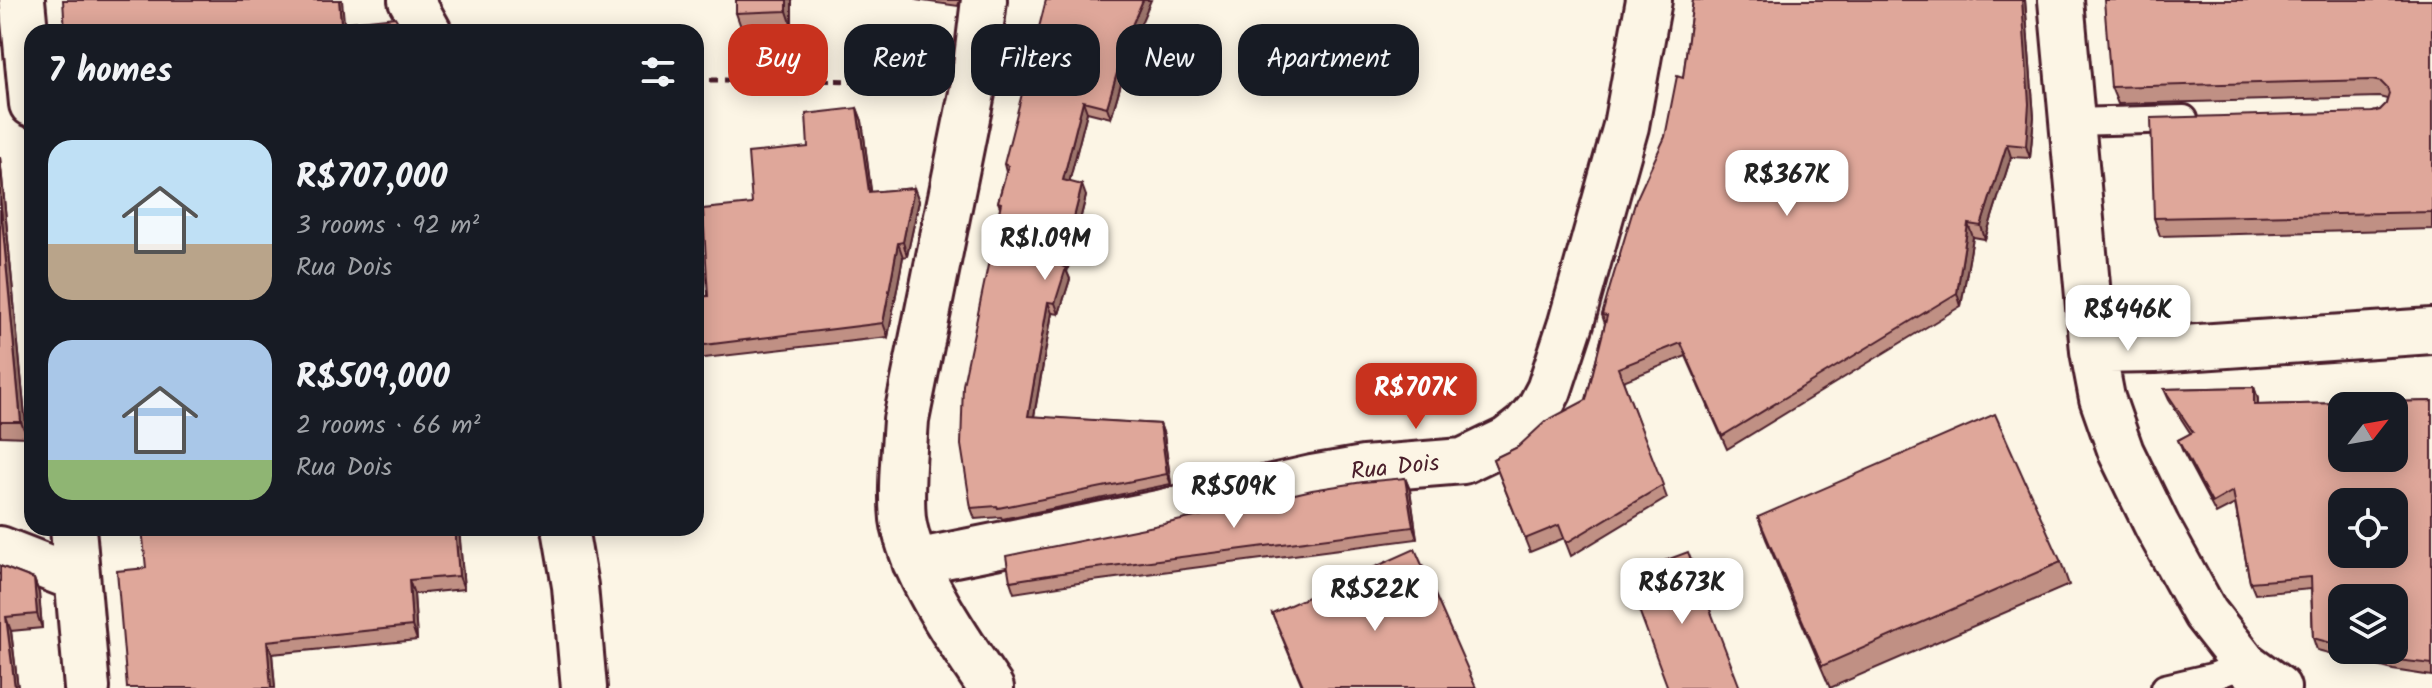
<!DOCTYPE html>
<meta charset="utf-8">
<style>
:root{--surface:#171b24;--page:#242831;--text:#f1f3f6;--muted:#9ea1a6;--accent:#c8321e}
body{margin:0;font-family:Kalam,sans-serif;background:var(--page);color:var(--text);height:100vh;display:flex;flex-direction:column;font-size:30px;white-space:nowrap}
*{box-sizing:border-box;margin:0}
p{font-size:26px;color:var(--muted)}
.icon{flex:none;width:44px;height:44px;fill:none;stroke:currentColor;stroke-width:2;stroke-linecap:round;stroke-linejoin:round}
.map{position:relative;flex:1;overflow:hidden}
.details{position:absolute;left:24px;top:24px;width:680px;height:512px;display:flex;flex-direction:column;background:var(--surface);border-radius:24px;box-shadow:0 4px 20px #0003}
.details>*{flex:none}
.banner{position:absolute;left:728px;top:24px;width:760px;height:72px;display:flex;gap:16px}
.needle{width:52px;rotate:59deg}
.fabs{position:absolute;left:2328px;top:392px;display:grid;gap:16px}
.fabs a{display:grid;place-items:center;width:80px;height:80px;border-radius:16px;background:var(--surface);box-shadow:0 4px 20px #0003;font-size:40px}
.price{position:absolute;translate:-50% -68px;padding:0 18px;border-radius:16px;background:#fff;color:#222;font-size:26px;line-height:52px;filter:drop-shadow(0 2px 4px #0008)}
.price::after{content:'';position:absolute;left:50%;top:48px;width:24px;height:18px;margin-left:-12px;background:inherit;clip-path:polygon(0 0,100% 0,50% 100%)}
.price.on{background:var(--accent);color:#fff}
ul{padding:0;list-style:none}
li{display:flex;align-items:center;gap:24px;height:200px;padding:0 24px}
li span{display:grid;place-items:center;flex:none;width:224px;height:160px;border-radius:24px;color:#555}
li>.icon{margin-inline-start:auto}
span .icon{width:96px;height:96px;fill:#fffc;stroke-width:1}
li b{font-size:34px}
h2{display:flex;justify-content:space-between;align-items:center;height:96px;padding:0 24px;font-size:34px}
.chip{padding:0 28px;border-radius:24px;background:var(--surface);box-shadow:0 4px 20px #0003;font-size:28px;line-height:72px}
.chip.on{background:var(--accent);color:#fff}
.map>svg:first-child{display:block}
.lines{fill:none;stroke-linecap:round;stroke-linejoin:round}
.lane-casing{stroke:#4a1f2b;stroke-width:32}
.street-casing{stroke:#4a1f2b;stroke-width:50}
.secondary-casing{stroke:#4a1f2b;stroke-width:50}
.path{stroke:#4a1f2b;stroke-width:5;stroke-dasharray:8 6;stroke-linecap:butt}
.lane{stroke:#fcf5e5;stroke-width:26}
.street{stroke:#fcf5e5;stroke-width:44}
.secondary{stroke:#fcf5e5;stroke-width:44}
.wall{fill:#c09084;stroke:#4a1f2b;stroke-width:2;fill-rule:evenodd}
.shaded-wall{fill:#9c756c;stroke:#4a1f2b;stroke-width:2}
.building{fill:#dfa79a;stroke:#4a1f2b;stroke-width:2;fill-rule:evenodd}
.labels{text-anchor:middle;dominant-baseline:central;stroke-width:6;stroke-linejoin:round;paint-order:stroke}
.street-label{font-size:24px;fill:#4a1f2b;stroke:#fcf5e5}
</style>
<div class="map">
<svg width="2432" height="688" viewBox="0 0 2432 688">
<rect width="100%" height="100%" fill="#fcf5e5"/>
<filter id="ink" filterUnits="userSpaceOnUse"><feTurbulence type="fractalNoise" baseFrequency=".0125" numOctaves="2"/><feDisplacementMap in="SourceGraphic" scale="16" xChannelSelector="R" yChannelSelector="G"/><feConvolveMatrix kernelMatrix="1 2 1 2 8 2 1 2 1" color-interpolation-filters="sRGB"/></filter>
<g filter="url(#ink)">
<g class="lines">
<defs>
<path id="lane" d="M 2072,122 L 2184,119
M 2165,688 L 2212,677 L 2245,664"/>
<path id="street" d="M 411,0 L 429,32
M 984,0 L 974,83 L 906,420 C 904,453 900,487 903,519 C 910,571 961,644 991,688
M 2061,0 L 2093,351 L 2102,398 L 2121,452 L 2157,526 L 2205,613 L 2245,664 L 2278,688
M 2093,351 L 2155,350 L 2432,331
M 565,528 L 575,586 L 584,688
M 0,549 L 77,579
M 915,562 L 1163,512 L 1312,478 L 1364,469 L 1463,461 L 1507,440 L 1525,426 L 1539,409 L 1549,390 L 1571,323 L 1626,126 L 1649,0"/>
<path id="secondary" d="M 22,0 L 32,104
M 73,528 L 87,688"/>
</defs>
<use href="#lane" class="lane-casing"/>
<use href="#street" class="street-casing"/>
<use href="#secondary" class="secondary-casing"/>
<path class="path" d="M 696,80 L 925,81"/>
<use href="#lane" class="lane"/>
<use href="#street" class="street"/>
<use href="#secondary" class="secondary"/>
</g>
<path class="wall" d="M 792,0 L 792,26 L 741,27 L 736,13 Z
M 916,0 L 960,0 L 958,6 Z
M 1693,0 L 2025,0 L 2034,117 L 2030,158 L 2011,157 L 1985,239 L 1973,237 L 1961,306 L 1727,449 L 1686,356 L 1623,381 L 1667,498 L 1571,556 L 1564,538 L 1530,552 L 1493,459 L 1518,447 L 1586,400 L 1605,324 L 1602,315 L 1665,137 L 1683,78 Z
M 2432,0 L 2432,229 L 2160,236 L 2154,218 L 2373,112 L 2380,110 L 2386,104 L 2387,99 L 2379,97 L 2118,104 L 2111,87 Z
M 1133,42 L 1111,118 L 1087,112 L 1069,182 L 1086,196 L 1067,272 L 1070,279 L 1059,314 L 1052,313 L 1034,417 L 1160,424 L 1164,435 L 1171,484 L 1002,519 L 1001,517 L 975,519 L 971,508 L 1000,207 L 998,202 L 1006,172 L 1004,164 Z
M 857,108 L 862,121 L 871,192 L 914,188 L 919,201 L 907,256 L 903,257 L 888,337 L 696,359 L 696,297 L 708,296 L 752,204 L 808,147 Z
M 0,157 L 27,437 L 0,436 Z
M 2254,387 L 2258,399 L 2258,405 L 2432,401 L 2432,676 L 2393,670 L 2317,650 L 2313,638 L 2311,589 L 2255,594 L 2250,582 L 2235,504 L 2216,514 L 2183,452 L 2178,440 L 2191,434 L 2169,400 L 2164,389 ZM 2342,598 L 2394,650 L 2342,650 Z
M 1405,478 L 1410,490 L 1417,539 L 1085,582 L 1014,593 L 1010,581 Z
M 1758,517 L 2061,562 L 2069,585 L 1830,688 L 1766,539 Z
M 459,528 L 464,589 L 414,594 L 417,640 L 272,654 L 275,688 L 127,688 L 146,568 Z
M 0,566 L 34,579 L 39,593 L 42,628 L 11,631 L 18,688 L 0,688 Z
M 1272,613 L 1476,688 L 1303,688 Z"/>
<path class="shaded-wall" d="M 339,0 L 342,0 L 345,32 L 341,23 Z
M 787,0 L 792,0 L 792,26 L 787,11 Z
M 1143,0 L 1151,0 L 1133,42 L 1111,118 L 1107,107 L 1129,32 Z
M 2022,0 L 2025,0 L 2034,117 L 2030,158 L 2026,146 Z
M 1083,101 L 1087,112 L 1067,191 L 1063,180 Z
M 857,108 L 862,121 L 873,205 L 869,192 Z
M 2007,144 L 2011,157 L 1985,239 L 1981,226 Z
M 0,157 L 27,437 L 21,422 L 0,198 Z
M 1082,185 L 1086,196 L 1067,272 L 1070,279 L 1059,314 L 1055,303 L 1062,266 Z
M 914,188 L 919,201 L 907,256 L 903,242 Z
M 1968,224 L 1973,237 L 1961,306 L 1957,293 Z
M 898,243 L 903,257 L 888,337 L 883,323 Z
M 1048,302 L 1052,313 L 1032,427 L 1028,416 Z
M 2254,387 L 2258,399 L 2258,417 L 2254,405 Z
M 1160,424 L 1164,435 L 1171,484 L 1167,474 Z
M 1405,478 L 1410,490 L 1417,539 L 1413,527 Z
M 455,528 L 459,528 L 464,589 L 459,576 Z
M 34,579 L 39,593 L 42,628 L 37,614 Z
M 409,580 L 414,594 L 417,640 L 412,626 Z
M 6,617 L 11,631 L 18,688 L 15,688 Z
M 267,641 L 272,654 L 275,688 L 271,688 Z"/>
<path class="building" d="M 63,0 L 339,0 L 341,23 L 395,17 L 404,32 L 65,32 Z
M 736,0 L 787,0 L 787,11 L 736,13 Z
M 1046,0 L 1143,0 L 1129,32 L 1107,107 L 1083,101 L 1063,180 L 1082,185 L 1062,266 L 1066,268 L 1055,303 L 1048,302 L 1028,416 L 1160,424 L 1167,474 L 998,508 L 997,506 L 971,508 L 961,445 L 963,385 L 1001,203 L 998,202 L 1008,166 L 1004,164 Z
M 1693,0 L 2022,0 L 2029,104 L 2026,146 L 2007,144 L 1981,226 L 1968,224 L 1957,293 L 1722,436 L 1681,343 L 1618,368 L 1663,485 L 1566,543 L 1559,525 L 1525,539 L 1493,459 L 1518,447 L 1546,421 L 1586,400 L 1607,316 L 1602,315 L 1610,287 L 1636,200 L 1665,137 L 1677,76 L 1683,78 Z
M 2104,0 L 2432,0 L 2432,212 L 2154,218 L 2151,118 L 2373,112 L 2380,110 L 2386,104 L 2389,94 L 2387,88 L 2381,82 L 2372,80 L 2111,87 Z
M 857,108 L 869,192 L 914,188 L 903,242 L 898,243 L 883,323 L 696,346 L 696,297 L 708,296 L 703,209 L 752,204 L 748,153 L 808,147 L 806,114 Z
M 0,198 L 21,422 L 0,422 Z
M 2254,387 L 2254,405 L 2432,401 L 2432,664 L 2388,659 L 2357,650 L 2394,650 L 2394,598 L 2342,598 L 2342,646 L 2313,638 L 2311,577 L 2250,582 L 2233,491 L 2212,503 L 2178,440 L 2193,432 L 2164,389 ZM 2342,406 L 2394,406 L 2394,458 L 2342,458 ZM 2342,502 L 2394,502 L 2394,554 L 2342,554 Z
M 1995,414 L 2061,562 L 1822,666 L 1758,517 Z
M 1405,478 L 1413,527 L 1081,570 L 1010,581 L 1006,556 L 1164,524 L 1312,490 L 1363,482 Z
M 142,528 L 455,528 L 459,576 L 409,580 L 412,626 L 267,641 L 271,688 L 127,688 L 117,571 L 146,568 Z
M 1415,549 L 1476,688 L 1304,688 L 1272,613 Z
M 1688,552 L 1740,688 L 1668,688 L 1626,575 Z
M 0,566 L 34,579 L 37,614 L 6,617 L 15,688 L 0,688 Z"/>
</g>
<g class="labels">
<g class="street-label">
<text transform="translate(1395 468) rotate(-6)">Rua Dois</text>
</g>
</g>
</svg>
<div class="fabs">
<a><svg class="needle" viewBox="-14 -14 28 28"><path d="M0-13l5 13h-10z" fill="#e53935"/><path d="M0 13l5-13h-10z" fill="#9ea1a6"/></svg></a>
<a><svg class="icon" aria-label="locate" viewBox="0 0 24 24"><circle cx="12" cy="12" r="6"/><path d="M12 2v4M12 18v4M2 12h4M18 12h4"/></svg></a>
<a><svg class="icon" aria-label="layers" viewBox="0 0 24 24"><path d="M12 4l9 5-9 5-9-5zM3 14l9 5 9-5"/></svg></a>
</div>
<b class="price" style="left:1787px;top:218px">R$367K</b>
<b class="price" style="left:1045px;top:282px">R$1.09M</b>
<b class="price" style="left:2128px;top:353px">R$446K</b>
<b class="price on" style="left:1416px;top:431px">R$707K</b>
<b class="price" style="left:1234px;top:530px">R$509K</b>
<b class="price" style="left:1682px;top:626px">R$673K</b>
<b class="price" style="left:1375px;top:633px">R$522K</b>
<div class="banner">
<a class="chip on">Buy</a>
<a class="chip">Rent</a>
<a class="chip">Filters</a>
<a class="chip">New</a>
<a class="chip">Apartment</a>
</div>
<section class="details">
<h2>7 homes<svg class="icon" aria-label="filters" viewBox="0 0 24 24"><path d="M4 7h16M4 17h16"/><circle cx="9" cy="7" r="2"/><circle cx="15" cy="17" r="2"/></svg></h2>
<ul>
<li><span style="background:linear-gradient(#bfe0f5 65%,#b9a48a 0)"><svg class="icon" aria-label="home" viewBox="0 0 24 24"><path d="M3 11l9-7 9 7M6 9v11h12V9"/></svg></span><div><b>R$707,000</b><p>3 rooms · 92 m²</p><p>Rua Dois</p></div></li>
<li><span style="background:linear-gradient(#a9c7e8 75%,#8fb573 0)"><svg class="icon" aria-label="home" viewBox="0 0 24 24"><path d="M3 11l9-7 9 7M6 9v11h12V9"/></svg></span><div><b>R$509,000</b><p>2 rooms · 66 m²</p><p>Rua Dois</p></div></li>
</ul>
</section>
</div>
